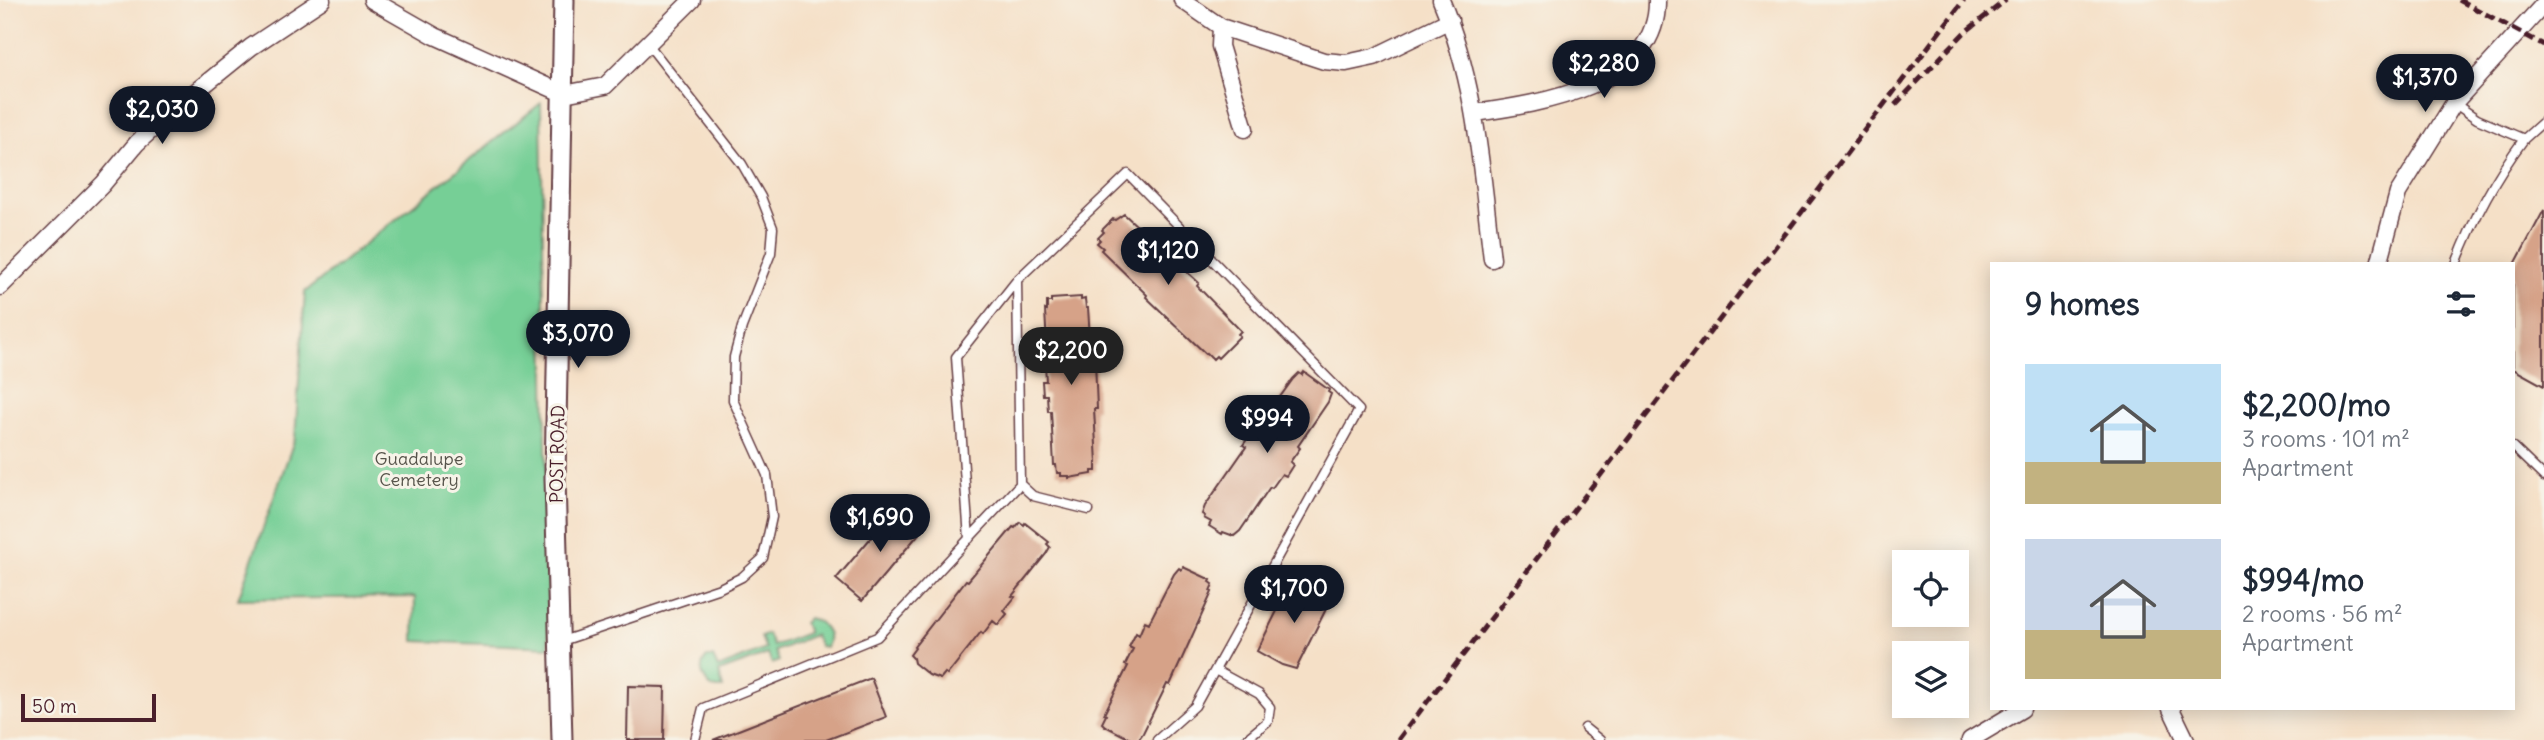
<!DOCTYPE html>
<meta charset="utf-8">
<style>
:root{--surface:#fff;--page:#f2f2f3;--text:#1f2937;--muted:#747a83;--accent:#111827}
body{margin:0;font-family:Delius,sans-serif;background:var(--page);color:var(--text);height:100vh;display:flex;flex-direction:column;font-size:26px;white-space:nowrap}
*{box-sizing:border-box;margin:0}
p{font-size:23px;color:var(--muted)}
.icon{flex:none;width:38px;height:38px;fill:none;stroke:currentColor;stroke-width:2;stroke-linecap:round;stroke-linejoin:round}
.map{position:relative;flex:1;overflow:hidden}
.drawer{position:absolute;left:1990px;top:262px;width:525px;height:448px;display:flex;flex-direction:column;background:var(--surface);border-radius:0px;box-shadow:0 4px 18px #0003}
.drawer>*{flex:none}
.buttons{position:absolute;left:1892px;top:550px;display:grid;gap:14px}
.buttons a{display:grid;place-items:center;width:77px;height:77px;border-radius:0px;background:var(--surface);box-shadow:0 4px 18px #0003;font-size:35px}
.scale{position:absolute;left:21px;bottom:18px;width:135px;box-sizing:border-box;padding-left:7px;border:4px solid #4a1f2b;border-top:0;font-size:19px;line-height:24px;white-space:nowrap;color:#4a1f2b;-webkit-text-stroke:5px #f7f3e8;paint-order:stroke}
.price{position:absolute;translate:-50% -60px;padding:0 16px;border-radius:24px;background:var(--accent);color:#fff;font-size:23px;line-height:46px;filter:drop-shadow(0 2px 4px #0008)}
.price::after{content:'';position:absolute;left:50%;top:42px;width:21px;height:16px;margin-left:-10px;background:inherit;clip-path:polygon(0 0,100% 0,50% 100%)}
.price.active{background:#222;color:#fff}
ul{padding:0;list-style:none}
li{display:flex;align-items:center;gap:21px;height:175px;padding:0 35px}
li span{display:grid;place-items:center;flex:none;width:196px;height:140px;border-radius:0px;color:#555}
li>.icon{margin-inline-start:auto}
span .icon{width:84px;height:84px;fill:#fffc;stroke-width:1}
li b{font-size:30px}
h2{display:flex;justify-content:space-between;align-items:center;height:84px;padding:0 35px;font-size:30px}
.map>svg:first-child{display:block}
.green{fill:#76cf96;stroke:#607760;stroke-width:2}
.building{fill:#d6a288}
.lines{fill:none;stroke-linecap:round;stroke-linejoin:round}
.service-casing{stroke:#643c42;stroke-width:11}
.minor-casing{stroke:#643c42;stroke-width:19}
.tertiary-casing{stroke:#643c42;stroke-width:23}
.service{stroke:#fff;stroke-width:8}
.minor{stroke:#fff;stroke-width:16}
.tertiary{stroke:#fff;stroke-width:19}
.rail{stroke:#4a1f2b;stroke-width:5;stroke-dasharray:10 5;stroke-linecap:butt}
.labels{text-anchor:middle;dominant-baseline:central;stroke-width:6;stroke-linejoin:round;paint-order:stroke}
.street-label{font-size:18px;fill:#4a1f2b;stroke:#f7f3e8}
.park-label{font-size:18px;fill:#57544b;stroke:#f7f3e8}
</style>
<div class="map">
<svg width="2544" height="740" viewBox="0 0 2544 740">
<rect width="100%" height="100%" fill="#f7f3e8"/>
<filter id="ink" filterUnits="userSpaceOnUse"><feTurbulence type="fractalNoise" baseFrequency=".0143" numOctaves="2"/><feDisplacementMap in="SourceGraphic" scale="14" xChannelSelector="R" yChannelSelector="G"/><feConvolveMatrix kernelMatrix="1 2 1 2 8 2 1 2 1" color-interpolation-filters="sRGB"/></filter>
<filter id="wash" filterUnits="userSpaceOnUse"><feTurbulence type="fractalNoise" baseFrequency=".00686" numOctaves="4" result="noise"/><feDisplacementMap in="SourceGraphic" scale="28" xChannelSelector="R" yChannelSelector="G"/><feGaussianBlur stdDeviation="1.57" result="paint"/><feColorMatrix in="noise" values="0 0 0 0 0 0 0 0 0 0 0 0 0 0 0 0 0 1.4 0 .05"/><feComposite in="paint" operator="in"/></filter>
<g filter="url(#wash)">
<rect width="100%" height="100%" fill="#f5e0c7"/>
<path class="green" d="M 541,103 L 549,647 L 414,641 L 415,597 L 238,599 L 295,438 L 305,292 Z
M 808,618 C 822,621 833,633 826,647 L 820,646 L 814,635 L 775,651 L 779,661 L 772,664 L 768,654 L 719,672 L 723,688 L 713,688 C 703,681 697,667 707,657 L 713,657 L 718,668 L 766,649 L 761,637 L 768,634 L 773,646 L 808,633 L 804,623 Z"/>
<g id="blocks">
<path class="building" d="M 2544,210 L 2544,386 L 2513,369 L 2513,268 Z
M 1124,214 L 1199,283 L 1197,286 L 1241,331 L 1238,334 L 1240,336 L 1218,358 L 1216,356 L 1213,359 L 1207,353 L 1206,354 L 1146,297 L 1147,295 L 1101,250 L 1103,248 L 1097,243 L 1100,240 L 1098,238 L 1104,232 L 1102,230 L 1113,219 L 1115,220 Z
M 1081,297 L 1081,300 L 1085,299 L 1086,308 L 1088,308 L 1091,353 L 1092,361 L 1095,361 L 1097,409 L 1094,409 L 1097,463 L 1096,463 L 1096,471 L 1092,471 L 1092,474 L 1069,478 L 1069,476 L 1061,476 L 1061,473 L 1057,473 L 1056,465 L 1054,465 L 1051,411 L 1048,411 L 1047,395 L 1043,395 L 1042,381 L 1046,381 L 1045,364 L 1048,364 L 1045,310 L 1047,311 L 1047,302 L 1051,302 L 1051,299 Z
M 1304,372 L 1329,390 L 1328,392 L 1331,394 L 1328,402 L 1298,446 L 1300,448 L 1290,462 L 1293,465 L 1286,476 L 1282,474 L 1272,488 L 1270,487 L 1240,531 L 1234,536 L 1223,532 L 1222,534 L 1209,526 L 1211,522 L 1204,518 L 1205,516 L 1202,514 L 1205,506 L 1246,447 L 1243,445 L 1260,421 L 1262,422 L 1293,379 L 1299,373 L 1302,375 Z
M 897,507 L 923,529 L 862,601 L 836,579 Z
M 1020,522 L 1024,525 L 1025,523 L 1049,542 L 1047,544 L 1050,547 L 1046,554 L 1012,596 L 1015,597 L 1004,611 L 1007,614 L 998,625 L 993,621 L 983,634 L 981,632 L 947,675 L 945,673 L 940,679 L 929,675 L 914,663 L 913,658 L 910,655 L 915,648 L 914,647 L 966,580 L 968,581 L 1013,527 L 1015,528 Z
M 1183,567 L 1211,580 L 1210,582 L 1213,584 L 1210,591 L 1212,592 L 1170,685 L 1167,684 L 1143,733 L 1138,740 L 1132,740 L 1105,726 L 1102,723 L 1106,715 L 1104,714 L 1128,666 L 1125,665 L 1133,649 L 1129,647 L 1136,633 L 1139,635 L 1145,621 L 1149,623 L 1174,574 L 1179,568 L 1182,570 Z
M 1292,581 L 1307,584 L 1331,599 L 1296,669 L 1282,665 L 1257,651 Z
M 871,678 L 886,717 L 826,740 L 713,740 Z
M 628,686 L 665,687 L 664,740 L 627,740 Z"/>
</g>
</g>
<g filter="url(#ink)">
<use href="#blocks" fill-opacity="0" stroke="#643c42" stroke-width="2"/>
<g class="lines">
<defs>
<path id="service" d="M 2454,103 L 2477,119 L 2524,139 L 2544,121
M 2456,264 C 2473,219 2495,178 2524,139
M 2513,447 L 2544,477
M 1020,484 L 1033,496 L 1089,510
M 969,539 L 956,357 L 1017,280
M 562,641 L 720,588 L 742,577 L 763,558 L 772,517 L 767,475 L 733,400 L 734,357 L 742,327 L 771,253 L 773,228 L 761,197 L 742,164 L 648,44
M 1215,670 L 1259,694 L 1270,707 L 1268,721 L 1245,740
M 1585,728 L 1600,740
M 695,740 L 703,708 L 877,637 L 1020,484 L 1017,280 L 1128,174 L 1359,410 L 1195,706 L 1157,740"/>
<path id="minor" d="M 372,0 L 435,36 L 564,94 L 605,86 L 692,0
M 1182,0 L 1221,27 L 1324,61 L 1346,63 L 1374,57 L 1450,20
M 1441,0 C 1477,85 1481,169 1492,259
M 1221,27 L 1220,46 L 1245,129
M 1475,113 C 1539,104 1659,86 1657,0
M 2379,264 L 2398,193 L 2454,103 L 2544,4
M 0,287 L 103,184 L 137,143 L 173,110 L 251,47 L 322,0
M 2171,709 L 2186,740
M 1970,740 L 2022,709"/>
<path id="tertiary" d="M 562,740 L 555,478 L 564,0"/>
</defs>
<use href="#service" class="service-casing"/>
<use href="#minor" class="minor-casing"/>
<use href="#tertiary" class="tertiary-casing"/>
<use href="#service" class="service"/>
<use href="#minor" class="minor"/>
<use href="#tertiary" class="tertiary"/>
<path class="rail" d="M 2459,0 L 2544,45
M 1895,105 L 1964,33 L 2006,0
M 1398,740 L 1964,0"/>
</g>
</g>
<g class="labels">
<g class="street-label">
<text transform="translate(557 454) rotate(-89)">POST ROAD</text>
</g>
<g class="park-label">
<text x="419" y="458">Guadalupe<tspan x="419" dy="21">Cemetery</tspan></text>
</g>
</g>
</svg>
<div class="buttons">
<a><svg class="icon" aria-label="locate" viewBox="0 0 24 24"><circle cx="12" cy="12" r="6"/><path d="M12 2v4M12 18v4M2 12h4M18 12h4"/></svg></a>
<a><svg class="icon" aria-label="layers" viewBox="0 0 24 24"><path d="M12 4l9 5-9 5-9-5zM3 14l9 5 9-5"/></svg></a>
</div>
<div class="scale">50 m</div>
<b class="price" style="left:1604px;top:100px">$2,280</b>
<b class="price" style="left:2425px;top:114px">$1,370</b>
<b class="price" style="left:162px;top:146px">$2,030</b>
<b class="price" style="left:1168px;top:287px">$1,120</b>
<b class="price" style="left:578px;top:370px">$3,070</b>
<b class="price active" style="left:1071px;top:387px">$2,200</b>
<b class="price" style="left:1267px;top:455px">$994</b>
<b class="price" style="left:880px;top:554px">$1,690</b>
<b class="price" style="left:1294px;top:625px">$1,700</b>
<section class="drawer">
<h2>9 homes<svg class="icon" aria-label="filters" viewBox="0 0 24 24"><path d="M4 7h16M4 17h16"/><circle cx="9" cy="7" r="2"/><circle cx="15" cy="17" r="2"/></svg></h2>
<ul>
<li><span style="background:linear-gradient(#bfe0f5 70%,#c2b280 0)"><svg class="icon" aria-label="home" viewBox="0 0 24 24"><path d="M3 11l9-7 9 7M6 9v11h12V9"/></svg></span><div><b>$2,200/mo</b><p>3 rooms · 101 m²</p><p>Apartment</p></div></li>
<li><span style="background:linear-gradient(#c9d6e8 65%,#c2b280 0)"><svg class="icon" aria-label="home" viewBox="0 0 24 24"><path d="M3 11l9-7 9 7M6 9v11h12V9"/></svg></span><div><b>$994/mo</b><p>2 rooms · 56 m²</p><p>Apartment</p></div></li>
</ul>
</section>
</div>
